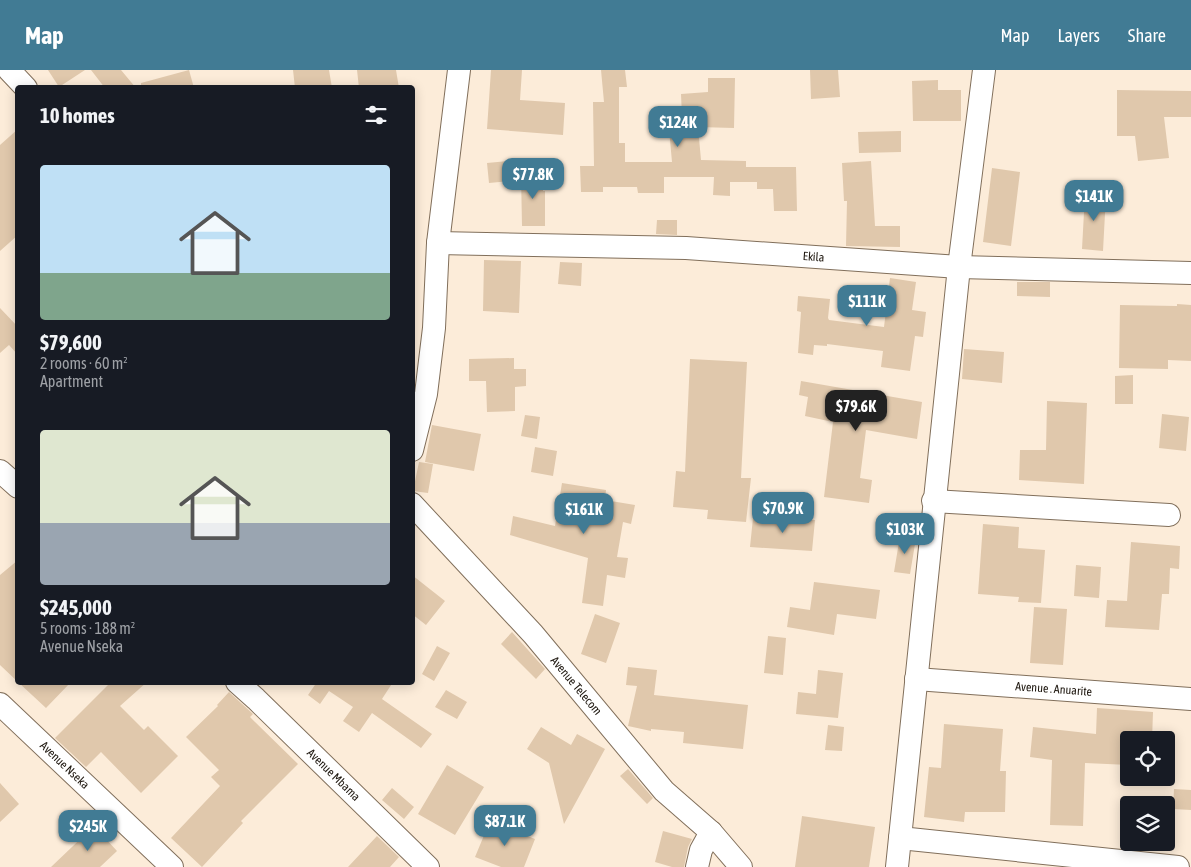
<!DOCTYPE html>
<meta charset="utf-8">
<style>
:root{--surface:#171b24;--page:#242831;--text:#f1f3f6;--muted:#9ea1a6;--accent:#417b94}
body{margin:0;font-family:"Asap Condensed",sans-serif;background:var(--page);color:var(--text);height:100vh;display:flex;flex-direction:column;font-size:19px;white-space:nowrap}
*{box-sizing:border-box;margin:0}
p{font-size:16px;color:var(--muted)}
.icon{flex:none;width:28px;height:28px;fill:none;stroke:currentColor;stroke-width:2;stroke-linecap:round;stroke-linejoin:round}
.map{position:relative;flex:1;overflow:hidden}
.panel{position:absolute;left:15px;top:15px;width:400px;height:600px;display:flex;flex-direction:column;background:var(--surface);border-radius:5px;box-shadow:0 2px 12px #0003}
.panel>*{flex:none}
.buttons{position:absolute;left:1120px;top:661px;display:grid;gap:10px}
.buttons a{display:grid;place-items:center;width:55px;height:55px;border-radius:5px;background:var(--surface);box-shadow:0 2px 12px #0003;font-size:25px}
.price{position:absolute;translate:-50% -42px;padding:0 11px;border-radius:10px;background:var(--accent);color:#fff;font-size:16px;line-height:32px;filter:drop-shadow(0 1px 2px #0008)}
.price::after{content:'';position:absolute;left:50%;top:30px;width:15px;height:11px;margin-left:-8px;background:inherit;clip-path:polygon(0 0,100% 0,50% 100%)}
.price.active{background:#222;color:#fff}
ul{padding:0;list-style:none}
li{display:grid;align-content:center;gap:10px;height:265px;padding:0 25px}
li span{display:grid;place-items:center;height:155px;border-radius:5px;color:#555}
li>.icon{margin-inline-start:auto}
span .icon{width:90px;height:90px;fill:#fffc;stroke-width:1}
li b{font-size:21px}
h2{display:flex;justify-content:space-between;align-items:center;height:60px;padding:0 25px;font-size:21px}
header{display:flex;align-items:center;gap:30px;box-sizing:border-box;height:70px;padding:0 25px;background:var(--accent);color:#fff}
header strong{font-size:24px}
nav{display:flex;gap:28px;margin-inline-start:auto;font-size:18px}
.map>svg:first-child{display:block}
.building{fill:#e0c8ac}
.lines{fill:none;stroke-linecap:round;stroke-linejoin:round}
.street-casing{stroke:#816f5b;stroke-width:24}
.street{stroke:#fff;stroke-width:22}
.labels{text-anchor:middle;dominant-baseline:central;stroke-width:4.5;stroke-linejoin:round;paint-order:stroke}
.street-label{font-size:12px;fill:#1d160e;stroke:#fcfcfc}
</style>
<header>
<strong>Map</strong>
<nav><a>Map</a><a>Layers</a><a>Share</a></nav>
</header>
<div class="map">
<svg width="1191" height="797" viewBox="0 0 1191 797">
<rect width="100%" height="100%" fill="#fcecd9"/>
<path class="building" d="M 48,0 L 85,0 L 59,17 Z
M 91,0 L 121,0 L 136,18 L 105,18 Z
M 189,0 L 194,18 L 141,18 L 141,13 Z
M 293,0 L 329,0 L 332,18 L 295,18 Z
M 357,0 L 396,0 L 399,18 L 359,18 Z
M 491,0 L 522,0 L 520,30 L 565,33 L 563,65 L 487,59 Z
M 601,0 L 625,0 L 627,17 L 619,17 L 619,73 L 625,73 L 625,92 L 672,92 L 668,48 L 682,47 L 681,24 L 708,22 L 708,8 L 735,8 L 734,58 L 698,57 L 701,90 L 746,91 L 746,97 L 796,97 L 797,141 L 774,141 L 773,119 L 757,119 L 757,112 L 730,112 L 730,126 L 713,125 L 714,107 L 664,107 L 664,123 L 638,123 L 637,117 L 603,117 L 603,122 L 581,122 L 580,96 L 594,96 L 593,32 L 604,32 Z
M 810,0 L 838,0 L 840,27 L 811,29 Z
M 938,10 L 938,20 L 961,20 L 961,51 L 913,51 L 912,11 Z
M 1117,20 L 1191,21 L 1191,47 L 1164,47 L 1169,88 L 1138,91 L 1135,66 L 1117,66 Z
M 18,59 L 18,165 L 0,181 L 0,75 Z
M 901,61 L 901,82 L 859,83 L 858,62 Z
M 508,91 L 510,111 L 489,113 L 487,93 Z
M 871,91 L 875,156 L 900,156 L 900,177 L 846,176 L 847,131 L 844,131 L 842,93 Z
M 992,98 L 1020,102 L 1011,176 L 983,172 Z
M 543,103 L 543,121 L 545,121 L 545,156 L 522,156 L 521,104 Z
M 1085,124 L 1106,125 L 1103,181 L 1082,179 Z
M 657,150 L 677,150 L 677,165 L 656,164 Z
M 484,190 L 521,191 L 519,243 L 483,241 Z
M 560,192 L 582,193 L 581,216 L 558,214 Z
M 890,208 L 916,212 L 912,240 L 926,242 L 923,267 L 915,266 L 910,301 L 881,297 L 883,281 L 827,274 L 827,276 L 814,275 L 813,285 L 798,283 L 801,242 L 797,241 L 798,226 L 830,229 L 828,248 L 829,250 L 884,257 Z
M 1017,212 L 1050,212 L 1050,227 L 1017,226 Z
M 1177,234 L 1191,235 L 1191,291 L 1168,290 L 1168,299 L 1119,298 L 1120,235 L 1177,236 Z
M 0,238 L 18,257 L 18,285 L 9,275 L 0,283 Z
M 964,279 L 1004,282 L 1002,313 L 962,309 Z
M 514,288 L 514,299 L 526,299 L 526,316 L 515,317 L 515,341 L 487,342 L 486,311 L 469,311 L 469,289 Z
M 690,289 L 747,292 L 741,408 L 751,408 L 746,452 L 707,449 L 708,440 L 673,437 L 676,401 L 685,402 Z
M 1133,305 L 1133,334 L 1115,334 L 1115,306 Z
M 801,311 L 922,332 L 917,369 L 866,360 L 860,408 L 872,410 L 869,433 L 824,427 L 833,352 L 805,346 L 808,327 L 799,325 Z
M 1047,331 L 1087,333 L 1084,414 L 1019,410 L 1020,380 L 1046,380 Z
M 1162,344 L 1189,347 L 1186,381 L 1159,378 Z
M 525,345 L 540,347 L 537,369 L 521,366 Z
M 432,355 L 481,364 L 474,401 L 425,392 Z
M 535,377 L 557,381 L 553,406 L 531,402 Z
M 419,392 L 433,394 L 428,423 L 413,421 Z
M 562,413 L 606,420 L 605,430 L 635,435 L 631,454 L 623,452 L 617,487 L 628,488 L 625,508 L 607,505 L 603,536 L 582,533 L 588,488 L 510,465 L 513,446 L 555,456 Z
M 753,448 L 788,451 L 788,448 L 815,450 L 812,481 L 750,477 Z
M 983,454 L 1019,457 L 1018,478 L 1045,480 L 1041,533 L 1018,532 L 1019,527 L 978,524 Z
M 900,466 L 916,468 L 910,504 L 894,502 Z
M 1131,472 L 1180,476 L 1179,499 L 1170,498 L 1169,524 L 1162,524 L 1159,560 L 1105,557 L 1107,530 L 1127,531 Z
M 18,490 L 18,612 L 0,595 L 0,505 Z
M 1076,495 L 1101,497 L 1099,528 L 1074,526 Z
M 412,505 L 445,531 L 426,555 L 412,544 Z
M 814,512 L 880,520 L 876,549 L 837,544 L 834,565 L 787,557 L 790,537 L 810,540 Z
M 1034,537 L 1067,539 L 1063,595 L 1030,593 Z
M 595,544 L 620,553 L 606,593 L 581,584 Z
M 512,562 L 545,599 L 536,609 L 501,574 Z
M 768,566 L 786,568 L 783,605 L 764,603 Z
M 437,576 L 450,583 L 434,611 L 422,604 Z
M 628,597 L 657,600 L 654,625 L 748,635 L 743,679 L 683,673 L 684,662 L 651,659 L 651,661 L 628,656 L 637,616 L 626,615 Z
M 818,600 L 843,603 L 838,648 L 796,644 L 798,622 L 816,624 Z
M 18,612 L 71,612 L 46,638 Z
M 111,612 L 147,612 L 120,636 L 144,660 L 148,656 L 178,686 L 141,723 L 101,682 L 86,697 L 55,668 Z
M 317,612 L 393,612 L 382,629 L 432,664 L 421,678 L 372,643 L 359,662 L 343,651 L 353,637 L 329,621 L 320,634 L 308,625 Z
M 446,620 L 467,632 L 457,649 L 435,637 Z
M 229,622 L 253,644 L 250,647 L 298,694 L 241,751 L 243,753 L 202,797 L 171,768 L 220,716 L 211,707 L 219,700 L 186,667 L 218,636 L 217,635 Z
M 1097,638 L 1153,642 L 1152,670 L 1129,670 L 1129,695 L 1085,693 L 1083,756 L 1050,755 L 1052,690 L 1030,687 L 1033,657 L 1096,664 Z
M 944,654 L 1003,659 L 1000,701 L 1006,701 L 1005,742 L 965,742 L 964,752 L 924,747 L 929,697 L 941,698 Z
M 828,655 L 844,657 L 842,681 L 825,680 Z
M 541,657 L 571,675 L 577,664 L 605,679 L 564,754 L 549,693 L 527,679 Z
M 447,695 L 484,717 L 455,765 L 418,744 Z
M 628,699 L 653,728 L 647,734 L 620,706 Z
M 0,713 L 19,734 L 0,752 Z
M 392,718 L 414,737 L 404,749 L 382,730 Z
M 1174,719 L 1191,720 L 1191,740 L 1173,739 Z
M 802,746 L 875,757 L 869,797 L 795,797 Z
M 490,751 L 535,769 L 524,797 L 501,797 L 475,787 Z
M 94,756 L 117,781 L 100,797 L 51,797 Z
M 663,761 L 692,769 L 688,777 L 684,797 L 672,797 L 655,792 Z
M 377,766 L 399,787 L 390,797 L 348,797 Z"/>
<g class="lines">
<defs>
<g id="street">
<path d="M 9,0 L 26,18"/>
<path id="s1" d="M 438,173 L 686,178 L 959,197 L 1191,203"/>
<path d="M 412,380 L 426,324 L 434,258 L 438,173 L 459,0"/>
<path d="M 0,401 L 18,417"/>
<path d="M 933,431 L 1169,445"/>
<path id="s2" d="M 412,434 L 533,564 L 664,721 L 711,762 L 741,797"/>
<path id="s3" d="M 916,609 L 1191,629"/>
<path id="s4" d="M 237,612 L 256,629 L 428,797"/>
<path id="s5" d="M 0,634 L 172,797"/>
<path d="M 900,768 L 1178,797"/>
<path d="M 697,797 L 701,780 L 711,762"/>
<path d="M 897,797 L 959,197 L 984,0"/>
</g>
</defs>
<use href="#street" class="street-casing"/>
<use href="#street" class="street"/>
</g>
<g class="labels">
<g class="street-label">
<text stroke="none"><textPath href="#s1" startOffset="376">Ekila</textPath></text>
<text stroke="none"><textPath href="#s2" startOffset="245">Avenue Telecom</textPath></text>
<text stroke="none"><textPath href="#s3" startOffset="138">Avenue . Anuarite</textPath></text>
<text stroke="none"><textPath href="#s5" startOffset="89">Avenue Nseka</textPath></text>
<text stroke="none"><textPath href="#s4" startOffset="134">Avenue Mbama</textPath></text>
</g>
</g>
</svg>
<div class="buttons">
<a><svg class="icon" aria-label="locate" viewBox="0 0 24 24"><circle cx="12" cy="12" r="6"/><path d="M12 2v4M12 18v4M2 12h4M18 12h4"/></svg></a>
<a><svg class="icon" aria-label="layers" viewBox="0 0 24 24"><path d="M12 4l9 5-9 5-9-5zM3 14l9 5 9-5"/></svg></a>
</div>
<b class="price" style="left:678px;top:78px">$124K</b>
<b class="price" style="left:533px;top:130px">$77.8K</b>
<b class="price" style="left:1094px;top:152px">$141K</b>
<b class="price" style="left:867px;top:257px">$111K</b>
<b class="price active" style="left:856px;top:362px">$79.6K</b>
<b class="price" style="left:783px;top:464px">$70.9K</b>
<b class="price" style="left:584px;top:465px">$161K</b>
<b class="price" style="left:905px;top:485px">$103K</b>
<b class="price" style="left:505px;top:777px">$87.1K</b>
<b class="price" style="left:88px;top:782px">$245K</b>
<section class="panel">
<h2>10 homes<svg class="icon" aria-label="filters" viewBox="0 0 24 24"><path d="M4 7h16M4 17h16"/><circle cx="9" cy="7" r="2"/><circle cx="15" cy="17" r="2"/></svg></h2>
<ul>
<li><span style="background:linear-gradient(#bfe0f5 70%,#7fa58c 0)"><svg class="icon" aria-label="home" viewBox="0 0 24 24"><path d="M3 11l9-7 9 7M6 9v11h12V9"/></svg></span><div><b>$79,600</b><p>2 rooms · 60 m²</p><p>Apartment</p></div></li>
<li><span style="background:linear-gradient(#dfe7d0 60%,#9aa5b1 0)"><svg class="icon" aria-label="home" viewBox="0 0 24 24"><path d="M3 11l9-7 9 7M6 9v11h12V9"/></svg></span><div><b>$245,000</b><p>5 rooms · 188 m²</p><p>Avenue Nseka</p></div></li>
</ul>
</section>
</div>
